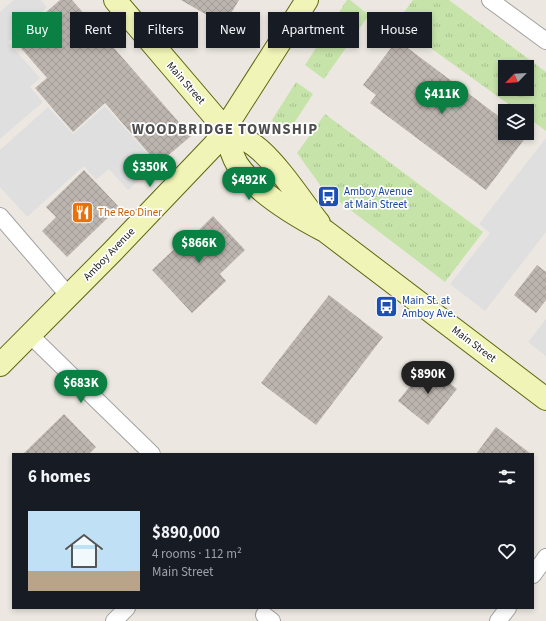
<!DOCTYPE html>
<meta charset="utf-8">
<style>
:root{--surface:#171b24;--page:#20242c;--text:#f1f3f6;--muted:#9ea1a6;--accent:#0b8043}
body{margin:0;font-family:"Source Sans 3",sans-serif;background:var(--page);color:var(--text);height:100vh;display:flex;flex-direction:column;font-size:15px;white-space:nowrap}
*{box-sizing:border-box;margin:0}
p{font-size:13px;color:var(--muted)}
.icon{flex:none;width:22px;height:22px;fill:none;stroke:currentColor;stroke-width:2;stroke-linecap:round;stroke-linejoin:round}
.map{position:relative;flex:1;overflow:hidden}
.drawer{position:absolute;left:12px;top:453px;width:522px;height:156px;display:flex;flex-direction:column;background:var(--surface);border-radius:0px;box-shadow:0 2px 6px #0003}
.drawer>*{flex:none}
.hud{position:absolute;left:12px;top:12px;width:522px;height:36px;display:flex;gap:8px}
.needle{width:26px;rotate:245deg}
.controls{position:absolute;left:498px;top:60px;display:grid;gap:8px}
.controls a{display:grid;place-items:center;width:36px;height:36px;border-radius:0px;background:var(--surface);box-shadow:0 2px 6px #0003;font-size:20px}
.price{position:absolute;translate:-50% -34px;padding:0 9px;border-radius:14px;background:var(--accent);color:#fff;font-size:13px;line-height:26px;filter:drop-shadow(0 1px 2px #0008)}
.price::after{content:'';position:absolute;left:50%;top:24px;width:12px;height:9px;margin-left:-6px;background:inherit;clip-path:polygon(0 0,100% 0,50% 100%)}
.price.on{background:#222;color:#fff}
ul{padding:0;list-style:none}
li{display:flex;align-items:center;gap:12px;height:100px;padding:0 16px}
li span{display:grid;place-items:center;flex:none;width:112px;height:80px;border-radius:0px;color:#555}
li>.icon{margin-inline-start:auto}
span .icon{width:48px;height:48px;fill:#fffc;stroke-width:1}
li b{font-size:17px}
h2{display:flex;justify-content:space-between;align-items:center;height:48px;padding:0 16px;font-size:17px}
.chip{padding:0 14px;border-radius:0px;background:var(--surface);box-shadow:0 2px 6px #0003;font-size:14px;line-height:36px}
.chip.on{background:var(--accent);color:#fff}
.map>svg:first-child{display:block}
.grass{fill:url(#grass-tufts);fill-rule:evenodd}
.parking{fill:#dfdfdf}
.building{fill:url(#building-cross-hatch)}
.lines{fill:none;stroke-linecap:round;stroke-linejoin:round}
.street-casing{stroke:#a2a2a2;stroke-width:18}
.secondary-casing{stroke:#5e670c;stroke-width:24}
.street{stroke:#fff;stroke-width:16}
.secondary{stroke:#f1f4b7;stroke-width:22}
.labels{text-anchor:middle;dominant-baseline:central;stroke-width:3.5;stroke-linejoin:round;paint-order:stroke}
.street-label{font-size:11px;fill:#1b1b1b;stroke:#fff}
.transit-label{font-size:11px;fill:#164399;stroke:#fff;text-anchor:start}
.food-label{font-size:11px;fill:#c56008;stroke:#fff;text-anchor:start}
.district-label{font-size:15px;font-weight:bold;letter-spacing:1px;fill:#4e4e4e;stroke:#fff}
</style>
<div class="map">
<svg width="546" height="621" viewBox="0 0 546 621">
<defs>
<pattern id="grass-tufts" width="24" height="20" patternUnits="userSpaceOnUse"><rect width="24" height="20" fill="#c6e3a9"/><path d="M3 7l-1-3M5 7V3M7 7l1-3M15 17l-1-3M17 17v-4M19 17l1-3" fill="none" stroke="#aac291"/></pattern>
<pattern id="building-cross-hatch" width="8" height="8" patternUnits="userSpaceOnUse"><rect width="8" height="8" fill="#bcb4ae"/><path d="M0 0l8 8M0 8l8-8" fill="none" stroke="#a19a95"/></pattern>
</defs>
<rect width="100%" height="100%" fill="#ece8e1"/>
<path class="grass" d="M 347,0 L 350,0 L 369,15 L 324,79 L 305,65 Z
M 413,0 L 449,0 L 546,72 L 546,131 L 527,117 L 527,111 L 518,111 L 396,23 ZM 505,67 L 527,67 L 527,89 L 505,89 Z
M 296,82 L 313,94 L 285,137 L 272,120 Z
M 325,114 L 483,232 L 445,282 L 323,189 L 297,153 Z"/>
<path class="parking" d="M 14,0 L 41,0 L 47,7 L 8,42 L 40,78 L 30,87 L 43,102 L 0,139 L 0,12 Z
M 105,106 L 157,164 L 128,190 L 109,169 L 96,180 L 84,166 L 27,217 L 0,187 L 0,150 L 48,107 L 73,134 Z
M 546,138 L 546,232 L 485,311 L 450,284 L 490,233 L 479,224 Z
M 546,319 L 546,356 L 528,342 Z"/>
<path class="building" d="M 60,0 L 72,0 L 191,136 L 158,164 L 105,103 L 73,132 L 35,88 L 47,78 L 14,40 Z
M 181,0 L 239,0 L 224,25 Z
M 397,40 L 505,121 L 505,133 L 529,133 L 486,190 L 370,103 L 376,95 L 363,85 Z
M 84,170 L 119,207 L 67,257 L 42,231 L 56,217 L 46,207 Z
M 213,216 L 245,250 L 220,274 L 226,281 L 192,313 L 152,270 L 186,238 L 188,241 Z
M 537,265 L 546,272 L 546,300 L 536,313 L 514,295 Z
M 329,295 L 383,337 L 316,425 L 261,383 Z
M 427,365 L 457,389 L 428,425 L 398,401 Z
M 64,414 L 96,447 L 89,454 L 23,454 Z
M 496,427 L 531,454 L 476,454 Z"/>
<g class="lines">
<defs>
<path id="street" d="M 490,0 L 546,41
M 0,216 L 69,296
M 30,335 L 152,454
M 533,575 L 546,557
M 264,615 L 272,621
M 114,621 L 127,608
M 498,621 L 508,608"/>
<path id="secondary" d="M 115,0 L 225,129 C 238,135 250,141 260,150 C 282,170 301,200 319,223
M 225,129 C 228,141 231,154 237,164 C 255,191 296,216 325,231 L 546,399
M 0,365 L 113,251 L 215,144 L 307,0"/>
</defs>
<use href="#street" class="street-casing"/>
<use href="#secondary" class="secondary-casing"/>
<use href="#street" class="street"/>
<use href="#secondary" class="secondary"/>
</g>
<defs>
<symbol id="bus-square" viewBox="-11 -11 22 22"><rect x="-9" y="-9" width="18" height="18" rx="4" fill="#1a4fb4" stroke="#fff"/><path d="M-5-6H5V4H4V6H2V4H-2V6H-4V4H-5ZM-3.5-4V0h7V-4ZM-3.5 1.2v1.5H-2V1.2ZM2 1.2v1.5H3.5V1.2Z" fill="#fff"/></symbol>
<symbol id="restaurant-square" viewBox="-11 -11 22 22"><rect x="-9" y="-9" width="18" height="18" rx="4" fill="#e8710a" stroke="#fff"/><path d="M-5-6h1v4h1v-4h1v4h1v-4h1v5L-1.5 .5V6h-2V.5L-5-1ZM5-6V6H3V1.5H1.5Q1.5-4 5-6Z" fill="#fff"/></symbol>
</defs>
<g fill-rule="evenodd">
<use href="#bus-square" x="316" y="184" width="25" height="25"/>
<use href="#restaurant-square" x="70" y="200" width="25" height="25"/>
<use href="#bus-square" x="374" y="294" width="25" height="25"/>
</g>
<g class="labels">
<g class="street-label">
<text transform="translate(186 83) rotate(49)">Main Street</text>
<text transform="translate(109 254) rotate(-46)">Amboy Avenue</text>
<text transform="translate(474 344) rotate(37)">Main Street</text>
</g>
<g class="transit-label">
<text x="344" y="191">Amboy Avenue<tspan x="344" dy="13">at Main Street</tspan></text>
<text x="402" y="300">Main St. at<tspan x="402" dy="13">Amboy Ave.</tspan></text>
</g>
<g class="food-label">
<text x="98" y="212">The Reo Diner</text>
</g>
<g class="district-label">
<text x="225" y="129">WOODBRIDGE TOWNSHIP</text>
</g>
</g>
</svg>
<div class="controls">
<a><svg class="needle" viewBox="-14 -14 28 28"><path d="M0-13l5 13h-10z" fill="#e53935"/><path d="M0 13l5-13h-10z" fill="#9ea1a6"/></svg></a>
<a><svg class="icon" aria-label="layers" viewBox="0 0 24 24"><path d="M12 4l9 5-9 5-9-5zM3 14l9 5 9-5"/></svg></a>
</div>
<b class="price" style="left:442px;top:115px">$411K</b>
<b class="price" style="left:150px;top:188px">$350K</b>
<b class="price" style="left:249px;top:201px">$492K</b>
<b class="price" style="left:199px;top:264px">$866K</b>
<b class="price on" style="left:428px;top:395px">$890K</b>
<b class="price" style="left:81px;top:404px">$683K</b>
<div class="hud">
<a class="chip on">Buy</a>
<a class="chip">Rent</a>
<a class="chip">Filters</a>
<a class="chip">New</a>
<a class="chip">Apartment</a>
<a class="chip">House</a>
</div>
<section class="drawer">
<h2>6 homes<svg class="icon" aria-label="filters" viewBox="0 0 24 24"><path d="M4 7h16M4 17h16"/><circle cx="9" cy="7" r="2"/><circle cx="15" cy="17" r="2"/></svg></h2>
<ul>
<li><span style="background:linear-gradient(#bfe0f5 75%,#b9a48a 0)"><svg class="icon" aria-label="home" viewBox="0 0 24 24"><path d="M3 11l9-7 9 7M6 9v11h12V9"/></svg></span><div><b>$890,000</b><p>4 rooms · 112 m²</p><p>Main Street</p></div><svg class="icon" aria-label="heart" viewBox="0 0 24 24"><path d="M12 20l-8-8c-3-5 5-10 8-4 3-6 11-1 8 4z"/></svg></li>
</ul>
</section>
</div>
